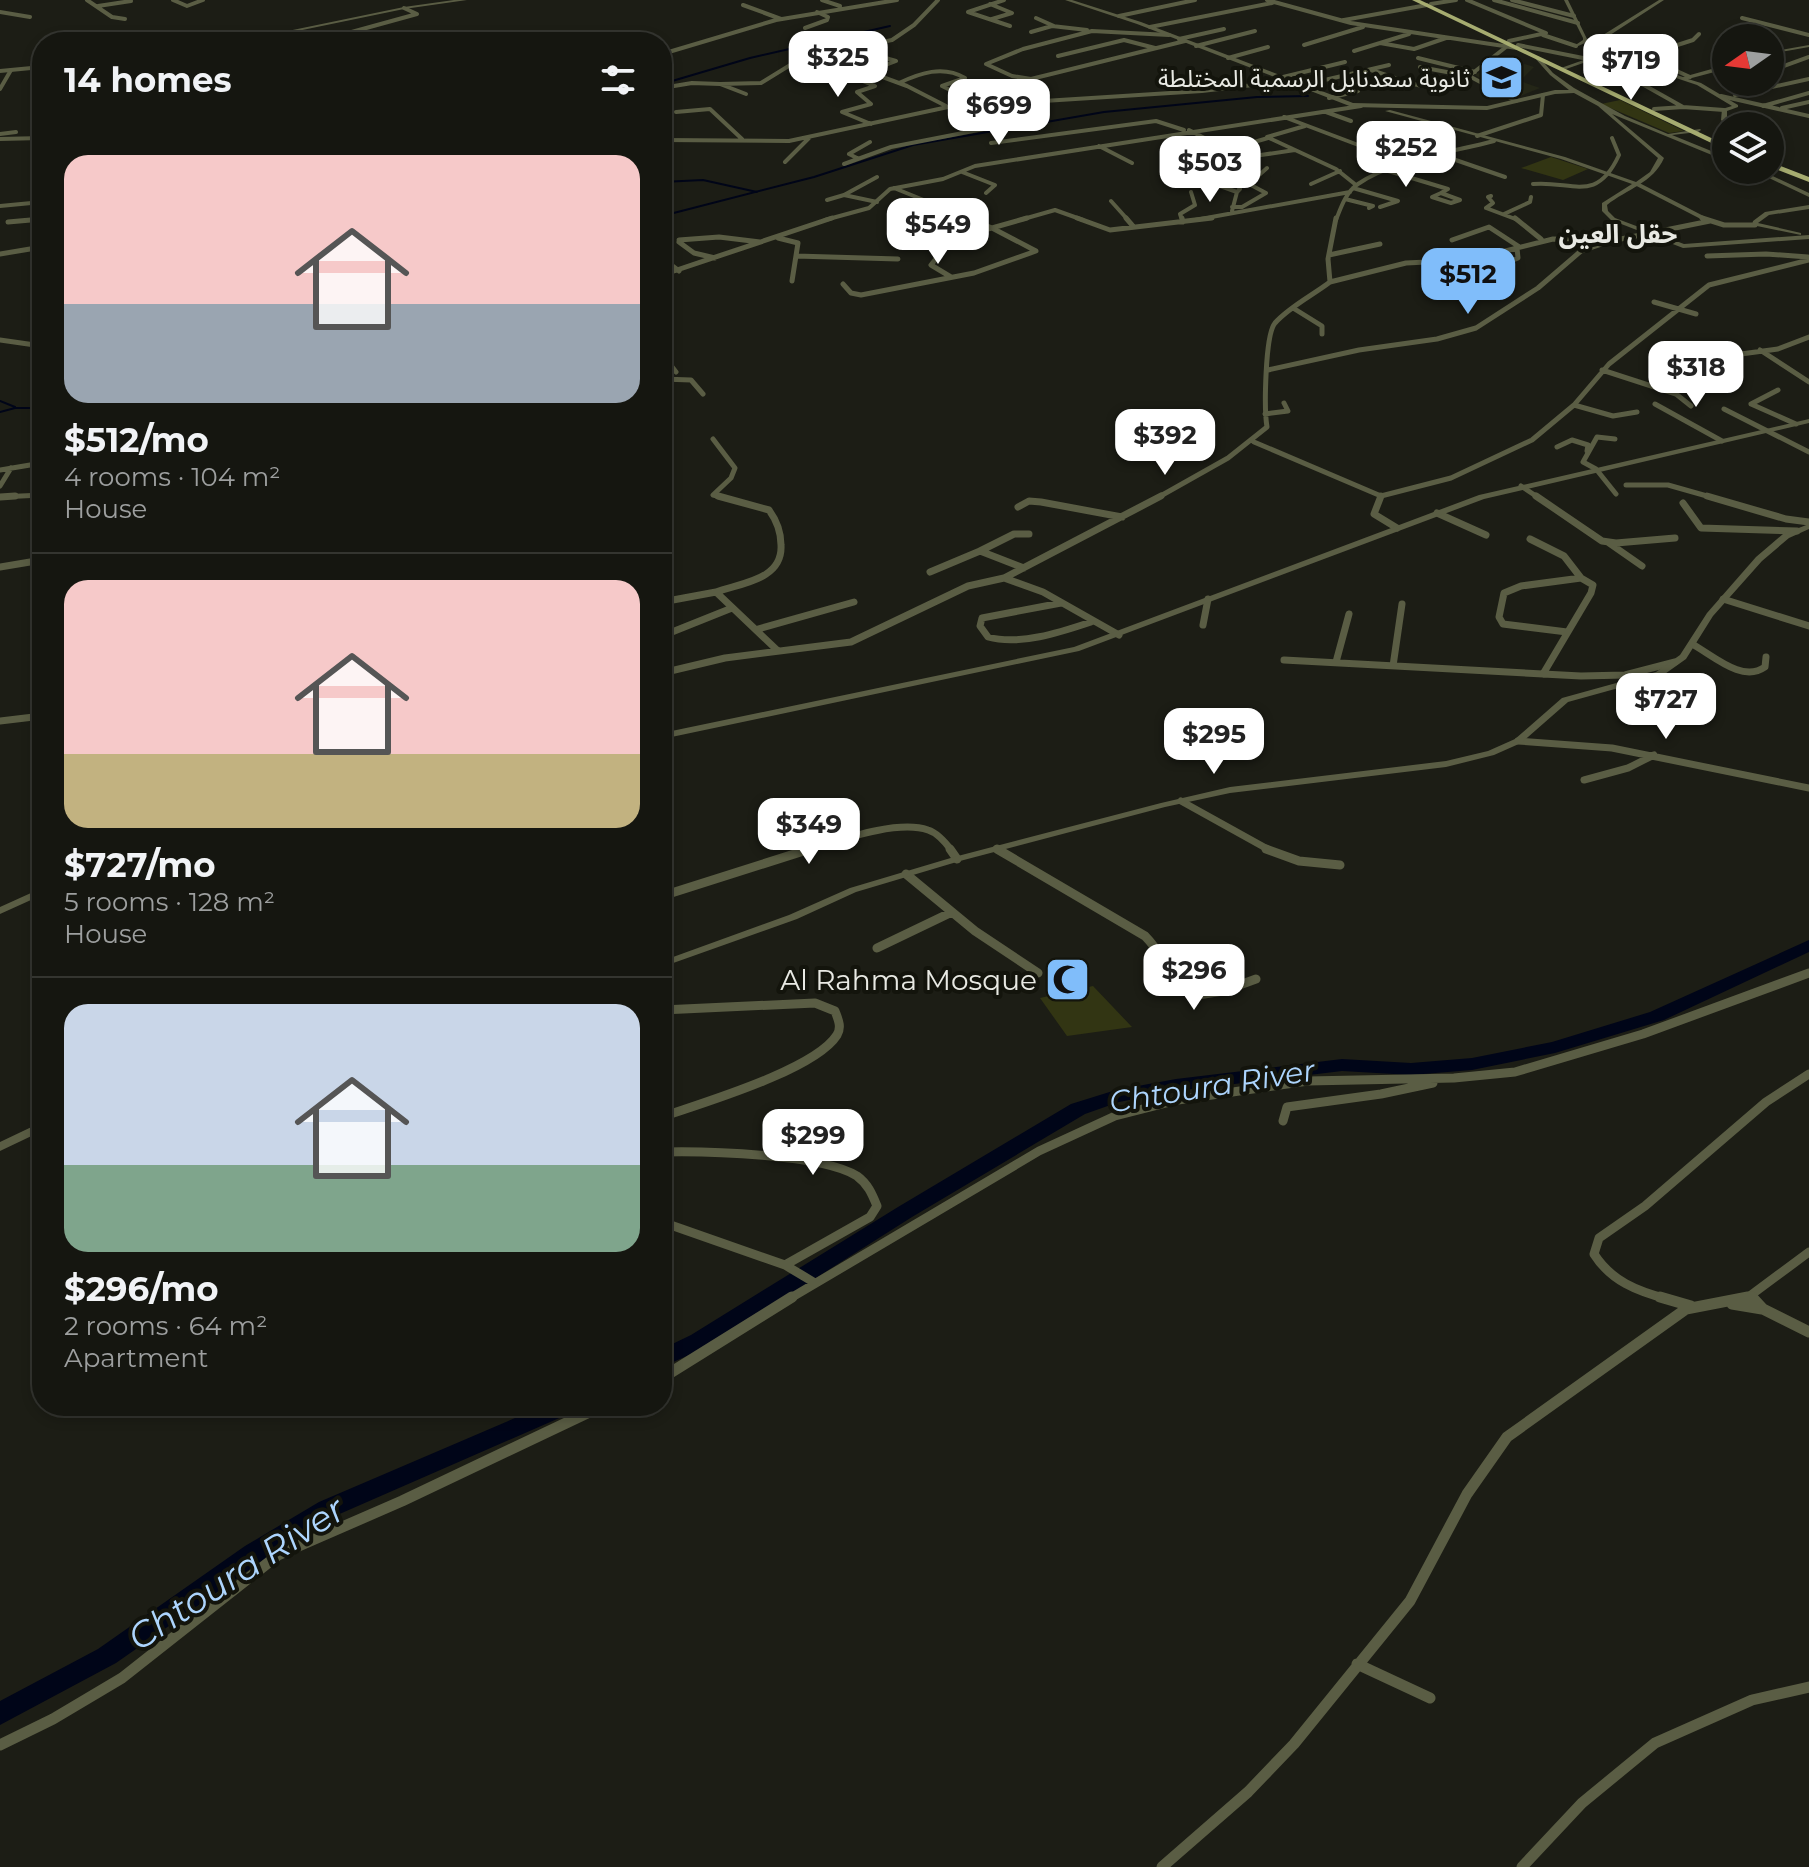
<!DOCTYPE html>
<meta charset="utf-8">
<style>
:root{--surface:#151610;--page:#22231e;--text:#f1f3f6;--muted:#9d9f9f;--line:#343530;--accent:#80bdfa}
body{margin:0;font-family:Montserrat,"Noto Sans Arabic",sans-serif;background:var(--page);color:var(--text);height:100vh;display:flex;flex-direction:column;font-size:30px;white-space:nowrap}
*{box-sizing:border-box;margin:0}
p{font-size:26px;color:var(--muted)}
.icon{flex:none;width:44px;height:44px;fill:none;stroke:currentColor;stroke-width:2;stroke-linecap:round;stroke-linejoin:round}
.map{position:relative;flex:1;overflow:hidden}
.panel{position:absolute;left:32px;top:32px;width:640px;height:1384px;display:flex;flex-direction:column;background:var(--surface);border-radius:32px;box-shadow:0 4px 12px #0003,0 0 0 2px var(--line)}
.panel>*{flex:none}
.needle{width:52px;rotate:256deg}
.controls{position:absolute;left:1712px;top:24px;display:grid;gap:16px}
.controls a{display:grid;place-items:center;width:72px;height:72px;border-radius:50%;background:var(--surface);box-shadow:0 4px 12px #0003,0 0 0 2px var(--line);font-size:40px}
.price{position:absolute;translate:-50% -68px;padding:0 18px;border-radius:16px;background:#fff;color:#222;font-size:26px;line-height:52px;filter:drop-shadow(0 2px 4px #0008)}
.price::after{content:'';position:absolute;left:50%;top:48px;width:24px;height:18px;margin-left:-12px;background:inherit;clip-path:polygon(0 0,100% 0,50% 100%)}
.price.selected{background:var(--accent);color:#111}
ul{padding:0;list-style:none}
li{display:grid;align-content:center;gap:16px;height:424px;padding:0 32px}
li+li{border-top:2px solid var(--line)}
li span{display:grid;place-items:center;height:248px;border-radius:24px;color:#555}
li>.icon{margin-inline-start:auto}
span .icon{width:144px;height:144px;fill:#fffc;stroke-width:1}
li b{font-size:34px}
h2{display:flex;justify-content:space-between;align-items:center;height:96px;padding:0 32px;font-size:34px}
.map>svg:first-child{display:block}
.built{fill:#242617}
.green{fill:#323513}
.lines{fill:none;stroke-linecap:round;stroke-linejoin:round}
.stream{stroke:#000518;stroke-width:2}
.river{fill:#000518;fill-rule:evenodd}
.minor-far4{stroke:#5a5d44;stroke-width:4}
.minor-far3{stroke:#5a5d44;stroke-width:5}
.minor-far2{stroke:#5a5d44;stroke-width:7}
.minor-far1{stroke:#5a5d44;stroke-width:9}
.minor{stroke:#5a5d44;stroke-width:11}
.tertiary{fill:#5a5d44;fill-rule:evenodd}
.trunk{fill:#a6ac70;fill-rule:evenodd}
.labels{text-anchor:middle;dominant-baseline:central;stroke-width:8;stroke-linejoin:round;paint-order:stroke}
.far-poi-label{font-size:24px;fill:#e8e9e3;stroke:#13140c;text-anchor:end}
.far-neighbourhood-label{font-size:26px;font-weight:bold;fill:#e8e9e3;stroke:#13140c}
.poi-label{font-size:28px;fill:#e8e9e3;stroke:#13140c;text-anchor:end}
.water-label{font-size:30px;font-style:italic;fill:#add5fd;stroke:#13140c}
.near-water-label{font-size:36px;font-style:italic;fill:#add5fd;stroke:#13140c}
</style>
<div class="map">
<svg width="1809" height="1867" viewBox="0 0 1809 1867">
<rect width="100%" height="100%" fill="#1c1d15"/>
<path class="built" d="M 1525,64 L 1534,67 L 1520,81 L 1540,88 L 1513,99 L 1475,75 L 1491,66 L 1504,65 L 1510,68 Z"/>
<path class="green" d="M 1620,100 L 1684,131 L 1669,133 L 1601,104 Z
M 1551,157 L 1588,169 L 1563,180 L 1521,168 Z
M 1093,986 L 1132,1027 L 1067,1036 L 1040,998 Z"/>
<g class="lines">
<path class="stream" d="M 662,84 L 750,58 L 890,26
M 662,182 L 703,180 L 757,192
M 662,216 L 814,177 L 913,145 L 1104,112 L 1257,97 L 1308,96
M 0,401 L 15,407
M 0,412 L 15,408 L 42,408"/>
<path class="river" d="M 1809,940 L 1809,952 L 1664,1020 L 1555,1053 L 1472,1070 L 1411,1075 L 1342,1071 L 1176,1091 L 1119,1102 L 1085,1114 L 912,1217 L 707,1347 L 662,1367 L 662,1349 L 691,1335 L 898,1207 L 1071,1104 L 1116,1090 L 1176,1079 L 1342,1059 L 1411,1063 L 1472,1058 L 1552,1042 L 1650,1012 Z
M 543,1406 L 576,1406 L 573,1412 L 335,1516 L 263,1560 L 116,1663 L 0,1725 L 0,1701 L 98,1649 L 245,1546 L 319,1502 Z"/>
<path class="minor-far4" d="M 87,0 L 112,17 L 125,19
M 173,0 L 187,6 L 203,0
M 822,0 L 840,6
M 1004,0 L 968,12 L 1010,26
M 1267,0 L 1351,23 L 1517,48
M 1467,0 L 1546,33 L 1509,41
M 1494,0 L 1578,23
M 1512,0 L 1574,16
M 990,4 L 1012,13 L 992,19
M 1431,4 L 1456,0
M 743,5 L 781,19
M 98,6 L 131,1
M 0,12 L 30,17
M 1119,16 L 1195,0
M 1036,18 L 1054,26
M 1742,18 L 1809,35
M 1344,20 L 1427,5
M 1150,27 L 1272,3
M 805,28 L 827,20 L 828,17 L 817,12
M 1031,32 L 1052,26 L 1087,30
M 348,33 L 417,14 L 404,8
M 275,35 L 292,42
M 1169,35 L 1092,31 L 1023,49 L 986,64 L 1012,76 L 1031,79 L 1185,41
M 1543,35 L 1576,46
M 1605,36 L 1627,43 L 1635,52 L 1690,77
M 1179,39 L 1224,29
M 473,42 L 535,32
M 1380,43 L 1409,34
M 870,45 L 882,57 L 870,66 L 869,72 L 907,86 L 946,106
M 1304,45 L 1363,27
M 1518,45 L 1588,59
M 1196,46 L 1255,31
M 1506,47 L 1469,76 L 1516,101
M 1354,51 L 1380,43 L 1414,49 L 1446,38
M 662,54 L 776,20 L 897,0
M 1058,56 L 1124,40 L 1155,48
M 1643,56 L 1693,40 L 1699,34
M 1228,58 L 1268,47
M 1418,58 L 1475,72
M 797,63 L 828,67 L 875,86 L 857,92 L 871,104 L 842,112 L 871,124
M 870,66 L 883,66 L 896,61 L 882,57
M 1420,67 L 1468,76
M 1631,68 L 1628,72 L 1638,78 L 1635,80 L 1683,107 L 1654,109
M 1371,70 L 1410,83 L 1393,87
M 1614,70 L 1648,58
M 1770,71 L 1809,57
M 1654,77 L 1667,74
M 1279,78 L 1345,62
M 899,83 C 920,73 943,65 965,78 L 942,86 L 981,105
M 1410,83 L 1437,90 L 1469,76
M 970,84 L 1002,103
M 1722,84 L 1728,82
M 1299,86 L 1389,65
M 662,88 L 692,83 L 720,84
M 0,89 L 11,70
M 746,94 L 720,84 L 761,83 L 800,59 L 892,40 L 914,25 L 938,0
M 1735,95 L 1809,79
M 1721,96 L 1809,116
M 1329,98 L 1358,91 L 1343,78
M 662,101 L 666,100
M 1763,106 L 1809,93
M 1683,107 L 1724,110
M 1782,108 L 1809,102
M 676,112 L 710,109 L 742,139
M 1326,112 L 1351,121
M 1284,117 L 1406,163
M 1305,126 L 1267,137 L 1336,169 L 1356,185
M 1189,130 L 1218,145 L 1218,154
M 0,134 L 16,132
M 1477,136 L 1541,115 L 1543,95
M 0,139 L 42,138
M 662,140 L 789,141 L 948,107 L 1202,91 L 1287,81
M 991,143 L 1156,121 L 1184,130
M 1099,146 L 1132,163
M 1237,147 L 1268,138
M 1254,156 L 1295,150
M 1444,156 L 1505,177
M 857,158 L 849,154 L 870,142
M 785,162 L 809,138
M 844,164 L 891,147 L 1009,124 L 974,106
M 1385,170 L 1448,189 L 1441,193
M 1232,171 L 1229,173 L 1240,189 L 1237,192
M 962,172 L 995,185 L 986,193
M 877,177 L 844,195 L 877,202
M 1206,181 L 1237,192 L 1232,211
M 1747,183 L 1757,171
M 1311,184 L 1340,171
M 1533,184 C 1571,180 1596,205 1619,155 L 1612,138
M 1637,184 L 1707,220
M 894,188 L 973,220
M 1353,188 L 1398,201 L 1380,207
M 1441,193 L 1460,200 L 1451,203 L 1432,197 Z
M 1491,196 L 1488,197 L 1493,203 L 1486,208 L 1518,220
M 1345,199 L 1373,206 L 1369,208
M 827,200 L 844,195
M 1111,201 L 1128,220
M 0,206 L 42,202
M 1232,207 L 1242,207 L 1266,193 L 1249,184 L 1267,168
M 1504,214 L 1530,202 L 1531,197
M 29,220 L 42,219
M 825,220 L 869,208 L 890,189 L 943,179 L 975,166 L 1361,106
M 1020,220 L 1055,210 L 1083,220
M 1182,220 L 1180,214 L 1195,205 L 1191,192
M 1195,220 L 1350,192
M 1336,220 C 1341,207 1346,192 1358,184 C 1392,160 1453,152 1494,141"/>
<path class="minor-far3" d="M 968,218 L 992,228 L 1027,218
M 1077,218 L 1110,230 L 1212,218
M 1126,218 L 1132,225
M 1182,218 L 1183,222
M 1515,218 L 1541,239
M 1702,218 L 1724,225 L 1755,225
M 8,222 L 42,219
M 778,238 L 798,243 L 792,281
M 679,240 L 719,237 L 760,242
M 1452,240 L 1489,227 L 1518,246
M 679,242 L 694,253 L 715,258
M 0,254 L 42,247
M 1329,255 L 1380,244
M 796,256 L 898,259
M 1707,256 L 1766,254 L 1808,257
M 662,258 L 679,271
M 935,260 L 931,265 L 951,277
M 662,275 L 832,218
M 1464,280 L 1518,258 L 1517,248
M 1330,282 L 1406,263 L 1469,260 L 1553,239 L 1606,240
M 843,284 L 851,293 L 861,295 L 974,273 L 1036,251 L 992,228 L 934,242
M 1654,302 L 1696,314
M 1293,308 L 1322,326 L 1322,334
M 0,340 L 42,346
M 1760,350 L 1809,382
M 662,354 L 676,372
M 1741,354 L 1778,349 L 1809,337
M 1268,370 L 1359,350 L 1437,339 L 1476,328 L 1538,288 L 1581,251 L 1611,241 L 1710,221
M 1602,370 L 1676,394 L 1691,406
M 662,379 L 691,380 L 703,394
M 1778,390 L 1751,404 L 1796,424
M 1655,404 L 1722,441
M 1574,405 L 1613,416 L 1637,412
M 1724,409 L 1809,452
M 1265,414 L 1288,411 L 1284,403
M 713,439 L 735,468 L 731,478 L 713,495 L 725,498
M 1615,439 L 1597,437 L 1583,462 L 1596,469 L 1616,494
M 1254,442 L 1381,496 L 1380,498
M 1557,447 L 1572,440 L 1588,445 L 1587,451
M 0,470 L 42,463
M 1626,485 L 1668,485 L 1714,498
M 0,486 L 11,468
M 1521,486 L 1539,498
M 1381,496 L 1451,478 L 1532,440 L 1574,405 L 1609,364 L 1709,285 L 1809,260
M 0,497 L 42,495
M 1157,498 L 1228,458 L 1267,427 C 1264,409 1265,335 1275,323 C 1289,307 1313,295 1330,282 L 1328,259 L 1336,218"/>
<path class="minor-far2" d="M 718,496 L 769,510 C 777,521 781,532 781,545 C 783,580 741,583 716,592 L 778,651
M 1381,496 L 1374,514 L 1397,528
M 1536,496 L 1602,541 L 1616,543 L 1675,538
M 1707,496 L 1786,519 L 1809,522
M 0,497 L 15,496
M 1683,503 L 1701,528 L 1797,531
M 1018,507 L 1029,501 L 1041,502 L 1122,517
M 1437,513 L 1486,535
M 1530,539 L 1564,556 L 1581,578
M 1609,543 L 1642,566
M 980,551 L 1014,534 L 1029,534
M 0,567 L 42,560
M 930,572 L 980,551 L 1024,568
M 1004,578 L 1043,592 L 1119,635
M 1723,599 L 1809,626
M 662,602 L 716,592
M 1061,603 L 982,618 L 980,626 L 988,637 C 1020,646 1061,632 1091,622
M 1203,625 L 1208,599
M 758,629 L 854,602
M 662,636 L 732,608
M 1692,644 C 1714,656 1742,683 1765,667 L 1766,657
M 1284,660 L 1581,676 L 1625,675 L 1675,662
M 1336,662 L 1349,614
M 1393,666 L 1402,604
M 662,673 L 725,658 L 851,642 L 968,586 L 1004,578 L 1161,496
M 1543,674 L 1591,593 L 1593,585 L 1581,578 L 1521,586 L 1504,593 L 1499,617 L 1503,624 L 1567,632
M 0,721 L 42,716
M 1518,741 L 1612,748 L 1809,788
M 1584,780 L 1628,768 L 1654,755
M 1181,801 L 1271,851
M 997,849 L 1001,851
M 803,851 C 835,842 896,819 928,830 C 938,833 946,843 952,851"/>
<path class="minor-far1" d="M 950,849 L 957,859
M 997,849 L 1145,936 C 1164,955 1171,979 1192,996 L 1223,991 L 1256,979
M 1266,849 L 1299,861 L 1340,865
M 906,874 L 975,931 L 1038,973
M 662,896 L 810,849
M 877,948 L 952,912
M 662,1010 L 815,1003 L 835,1011 C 838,1019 842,1027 837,1035 C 815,1070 702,1103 662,1117
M 1283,1121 L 1287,1107 L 1381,1094 L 1433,1083
M 662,1152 C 705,1151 823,1154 857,1176 C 868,1184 872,1194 877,1206 L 870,1217 L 785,1265
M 662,1222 L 785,1265 L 815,1283
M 1751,1296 L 1754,1299
M 789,1299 L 1039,1151 L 1115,1116 L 1178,1100 L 1308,1081 L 1454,1078 L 1515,1072 L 1643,1034 L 1809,973
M 1667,1299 C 1637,1291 1611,1281 1594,1254 L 1599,1238 L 1645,1206 L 1766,1102 L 1809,1074
M 1740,1299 L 1747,1298 L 1809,1252"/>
<path class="minor" d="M 1660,1297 L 1691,1306
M 1752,1297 L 1763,1309 L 1809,1332
M 1732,1304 L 1762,1309
M 662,1378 L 792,1297
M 1357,1664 L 1430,1698
M 0,1745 L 53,1719 L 122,1678 L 278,1555 L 402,1501 L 602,1406
M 1162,1867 L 1248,1792 L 1294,1744 L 1410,1601 L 1467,1494 L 1507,1437 L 1686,1309 L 1748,1297
M 1522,1867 L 1582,1803 L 1655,1743 L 1752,1700 L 1809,1687"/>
<path class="tertiary" d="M 454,0 L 467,0 L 404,9 L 244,42 L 235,42 L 404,7 Z
M 1065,0 L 1072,0 L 1141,22 L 1353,103 L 1487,106 L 1555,90 L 1569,90 L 1550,75 L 1534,57 L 1538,56 L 1553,73 L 1574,88 L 1625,116 L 1668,134 L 1700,129 L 1701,130 L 1698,132 L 1672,135 L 1726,157 L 1726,161 L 1724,160 L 1612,114 L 1664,158 C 1653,183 1627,189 1607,205 L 1608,211 L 1615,218 L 1684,244 L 1809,235 L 1809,239 L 1683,248 L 1611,220 L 1602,211 L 1602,203 L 1632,184 L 1561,159 L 1385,111 L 1390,110 L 1565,157 L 1636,182 L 1650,172 L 1658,158 L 1598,106 L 1574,93 L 1555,94 L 1487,110 L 1352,107 L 1137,24 Z
M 1564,0 L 1568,0 L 1587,39 L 1603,35 L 1659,0 L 1664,0 L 1607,37 L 1587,42 L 1576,47 L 1574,46 L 1583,40 L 1583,38 Z
M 1809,45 L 1809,47 L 1770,54 L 1770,52 Z
M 1592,57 L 1662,70 L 1683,77 L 1726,65 L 1726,69 L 1688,79 L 1701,83 L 1738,105 L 1738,107 L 1727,111 L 1727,120 L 1733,126 L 1727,126 L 1721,120 L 1722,109 L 1732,106 L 1697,85 L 1661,73 L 1592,60 L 1566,69 L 1561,68 Z
M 42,65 L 42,69 L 0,73 L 0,69 Z
M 1752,170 L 1760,170 L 1809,193 L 1809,197 Z
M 1809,205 L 1809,209 L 1769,215 L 1758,223 L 1801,233 L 1801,235 L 1752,225 L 1753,221 L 1765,212 Z
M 1809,419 L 1809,423 L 1484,499 L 1079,651 L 662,739 L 662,733 L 1074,647 L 1479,495 Z
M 1809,524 L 1809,529 L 1789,538 L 1762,561 L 1713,616 L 1686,659 L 1662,676 L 1568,702 L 1521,743 L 1494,755 L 1446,767 L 1230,793 L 1165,807 L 960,861 L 856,892 L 797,919 L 662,967 L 662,961 L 789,915 L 850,888 L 954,857 L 1161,803 L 1230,787 L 1446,761 L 1488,751 L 1515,739 L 1562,698 L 1656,672 L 1680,655 L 1707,613 L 1756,557 L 1783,534 Z
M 42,888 L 42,895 L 0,914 L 0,907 Z
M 42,1122 L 42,1131 L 0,1151 L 0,1142 Z"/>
<path class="trunk" d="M 1412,0 L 1420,0 L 1726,145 L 1726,150 Z
M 1770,162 L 1809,177 L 1809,182 L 1770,167 Z"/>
</g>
<defs>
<symbol id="school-square" viewBox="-11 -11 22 22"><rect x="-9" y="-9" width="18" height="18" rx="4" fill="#80bdfa" stroke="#13140c"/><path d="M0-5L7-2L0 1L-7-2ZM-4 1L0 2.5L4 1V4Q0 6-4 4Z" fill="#111"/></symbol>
<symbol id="mosque-square" viewBox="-11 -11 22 22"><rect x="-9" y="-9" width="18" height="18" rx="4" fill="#80bdfa" stroke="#13140c"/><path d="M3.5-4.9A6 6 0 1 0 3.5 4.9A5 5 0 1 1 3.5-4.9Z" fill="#111"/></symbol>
</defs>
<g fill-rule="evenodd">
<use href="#school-square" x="1476" y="52" width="51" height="51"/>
<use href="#mosque-square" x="1042" y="954" width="51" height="51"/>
</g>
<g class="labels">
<g class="far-poi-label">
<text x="1470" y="78">ثانوية سعدنايل الرسمية المختلطة</text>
</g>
<g class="far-neighbourhood-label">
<text x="1618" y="234">حقل العين</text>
</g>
<g class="poi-label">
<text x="1037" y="980">Al Rahma Mosque</text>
</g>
<g class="water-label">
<text transform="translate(1212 1086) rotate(-9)">Chtoura River</text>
</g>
<g class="near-water-label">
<text transform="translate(236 1573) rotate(-33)">Chtoura River</text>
</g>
</g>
</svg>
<div class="controls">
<a><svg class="needle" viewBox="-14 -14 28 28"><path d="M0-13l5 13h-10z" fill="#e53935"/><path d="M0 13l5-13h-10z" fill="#9d9f9f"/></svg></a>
<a><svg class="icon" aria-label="layers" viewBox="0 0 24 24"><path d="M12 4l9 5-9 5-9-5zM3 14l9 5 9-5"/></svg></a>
</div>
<b class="price" style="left:838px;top:99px">$325</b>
<b class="price" style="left:1631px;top:102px">$719</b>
<b class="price" style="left:999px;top:147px">$699</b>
<b class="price" style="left:1406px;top:189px">$252</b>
<b class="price" style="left:1210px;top:204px">$503</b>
<b class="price" style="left:938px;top:266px">$549</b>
<b class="price selected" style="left:1468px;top:316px">$512</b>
<b class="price" style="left:1696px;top:409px">$318</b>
<b class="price" style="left:1165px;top:477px">$392</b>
<b class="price" style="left:1666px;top:741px">$727</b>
<b class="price" style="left:1214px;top:776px">$295</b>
<b class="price" style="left:809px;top:866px">$349</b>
<b class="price" style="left:1194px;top:1012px">$296</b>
<b class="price" style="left:813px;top:1177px">$299</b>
<section class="panel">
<h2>14 homes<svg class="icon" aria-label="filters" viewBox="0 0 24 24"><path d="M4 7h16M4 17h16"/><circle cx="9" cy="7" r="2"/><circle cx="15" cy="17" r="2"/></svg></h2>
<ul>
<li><span style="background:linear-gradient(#f6c9c9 60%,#9aa5b1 0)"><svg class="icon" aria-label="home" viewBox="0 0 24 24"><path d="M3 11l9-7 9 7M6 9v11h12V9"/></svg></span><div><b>$512/mo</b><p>4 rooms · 104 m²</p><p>House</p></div></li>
<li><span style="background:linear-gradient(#f6c9c9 70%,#c2b280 0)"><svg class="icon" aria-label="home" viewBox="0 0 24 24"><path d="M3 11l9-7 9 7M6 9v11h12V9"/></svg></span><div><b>$727/mo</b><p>5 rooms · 128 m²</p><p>House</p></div></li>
<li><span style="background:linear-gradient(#c9d6e8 65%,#7fa58c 0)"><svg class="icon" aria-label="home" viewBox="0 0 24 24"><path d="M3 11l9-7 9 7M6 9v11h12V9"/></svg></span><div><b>$296/mo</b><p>2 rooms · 64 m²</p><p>Apartment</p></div></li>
</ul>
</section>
</div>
